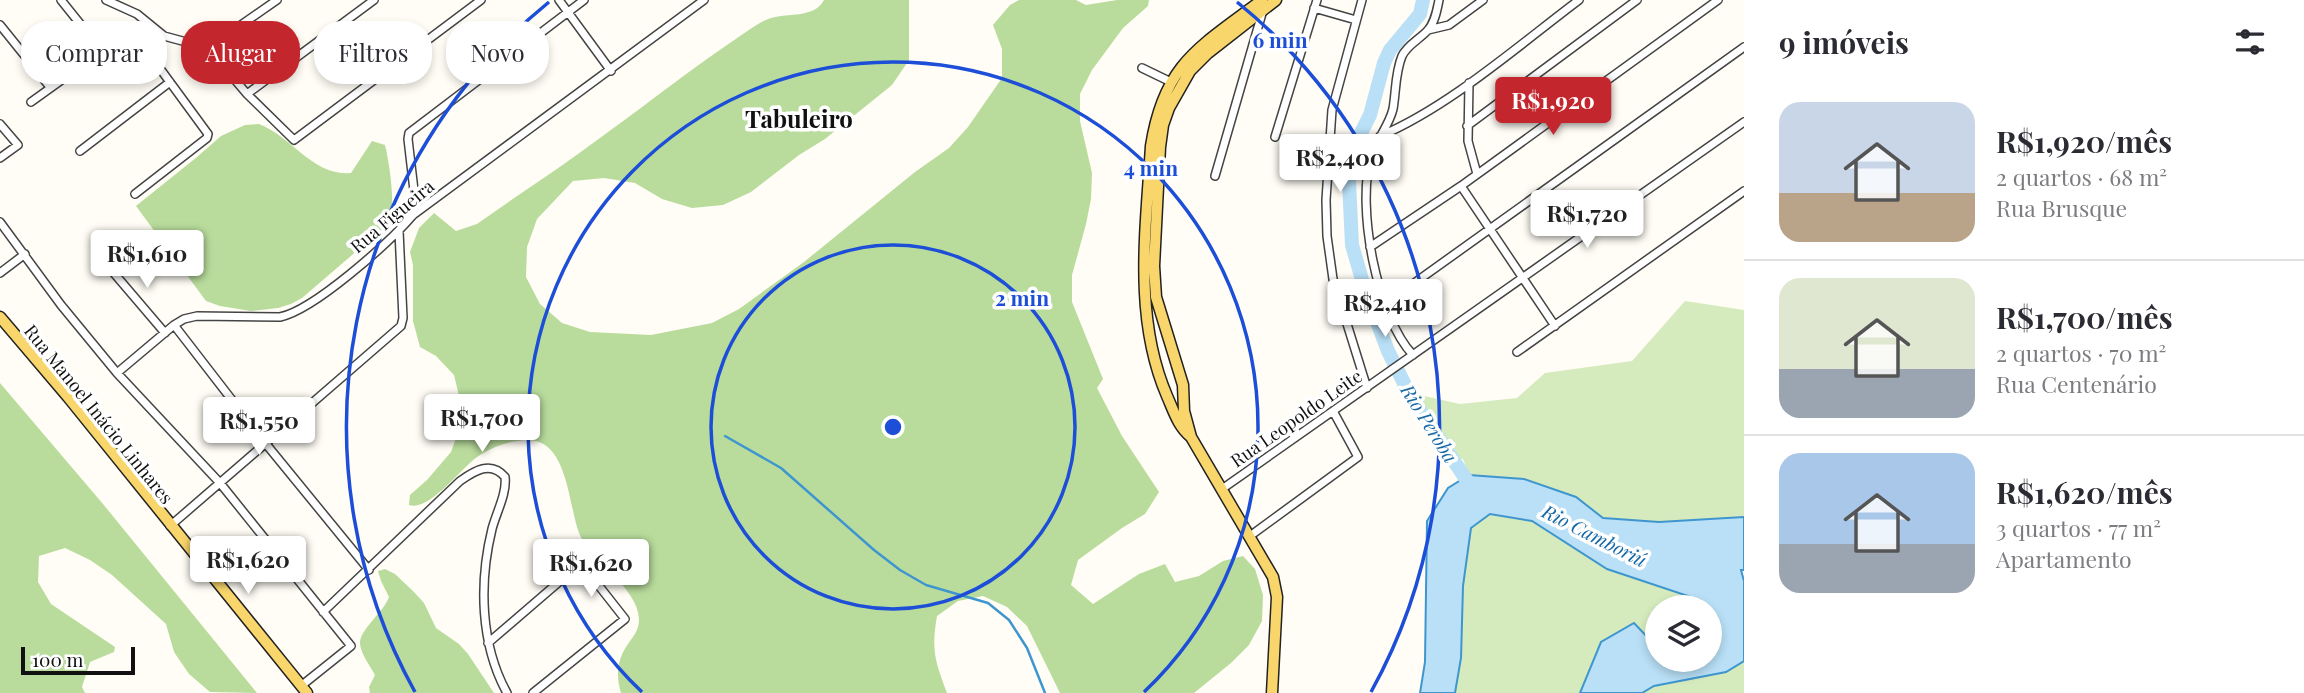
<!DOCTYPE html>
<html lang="pt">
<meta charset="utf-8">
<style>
:root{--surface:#fff;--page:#f7f7f7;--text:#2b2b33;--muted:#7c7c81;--line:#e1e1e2;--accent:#c4262e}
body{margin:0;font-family:"Playfair Display",serif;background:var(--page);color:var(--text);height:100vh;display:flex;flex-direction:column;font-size:26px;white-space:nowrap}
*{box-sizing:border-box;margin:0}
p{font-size:23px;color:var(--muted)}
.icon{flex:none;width:38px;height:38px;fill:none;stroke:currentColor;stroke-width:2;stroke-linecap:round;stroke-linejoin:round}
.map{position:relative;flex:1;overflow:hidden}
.details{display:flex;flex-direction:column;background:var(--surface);width:560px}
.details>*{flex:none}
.top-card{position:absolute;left:21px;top:21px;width:665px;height:63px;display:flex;gap:14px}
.buttons{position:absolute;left:1645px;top:595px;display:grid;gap:14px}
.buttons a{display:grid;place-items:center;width:77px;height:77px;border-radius:50%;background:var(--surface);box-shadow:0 4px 10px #0003;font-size:35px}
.scale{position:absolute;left:21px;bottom:18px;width:114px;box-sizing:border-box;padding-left:7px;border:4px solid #111;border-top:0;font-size:19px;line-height:24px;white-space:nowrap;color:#111;-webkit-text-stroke:5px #fff;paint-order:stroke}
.price{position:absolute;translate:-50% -60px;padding:0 16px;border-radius:7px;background:#fff;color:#222;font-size:23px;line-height:46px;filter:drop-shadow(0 2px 4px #0008)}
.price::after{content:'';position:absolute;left:50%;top:42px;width:21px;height:16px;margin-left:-10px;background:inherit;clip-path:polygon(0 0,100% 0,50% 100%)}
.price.on{background:var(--accent);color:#fff}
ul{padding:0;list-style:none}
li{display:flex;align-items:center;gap:21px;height:175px;padding:0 35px}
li+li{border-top:2px solid var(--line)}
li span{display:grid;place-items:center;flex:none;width:196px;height:140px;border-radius:21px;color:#555}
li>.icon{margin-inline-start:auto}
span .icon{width:84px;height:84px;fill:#fffc;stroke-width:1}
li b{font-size:30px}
h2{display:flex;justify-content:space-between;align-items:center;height:84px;padding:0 35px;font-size:30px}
.pill{padding:0 24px;border-radius:28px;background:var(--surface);box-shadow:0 4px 10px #0003;font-size:24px;line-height:63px}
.pill.on{background:var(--accent);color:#fff}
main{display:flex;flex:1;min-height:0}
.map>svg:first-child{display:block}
.green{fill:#d5ebbd}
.forest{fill:#b9dc9c}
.water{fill:#b9e0f7;stroke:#3f96cf;stroke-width:2}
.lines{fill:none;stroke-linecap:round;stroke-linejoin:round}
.stream{stroke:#3f96cf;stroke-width:2.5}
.river{stroke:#b9e0f7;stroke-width:14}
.minor-casing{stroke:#444;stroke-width:10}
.major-casing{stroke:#222;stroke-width:13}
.minor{stroke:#fff;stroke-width:7}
.major{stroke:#f9d66b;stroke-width:10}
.ring{fill:none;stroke:#1d4ed8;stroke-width:3.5}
.labels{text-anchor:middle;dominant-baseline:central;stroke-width:7;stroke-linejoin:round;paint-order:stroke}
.street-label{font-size:18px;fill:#111;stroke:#fff}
.water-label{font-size:19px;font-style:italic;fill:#1768a6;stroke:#fff}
.district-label{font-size:24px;font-weight:bold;fill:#111;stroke:#fff}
.centre{fill:#1d4ed8;stroke:#fff;stroke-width:3.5}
.ring-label{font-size:21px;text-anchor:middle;font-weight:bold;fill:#1d4ed8;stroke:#fff;stroke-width:7;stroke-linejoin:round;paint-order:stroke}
</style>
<main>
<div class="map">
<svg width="1744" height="693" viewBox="0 0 1744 693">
<rect width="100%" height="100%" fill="#fffdf5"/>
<path class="green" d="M 1685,301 L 1744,310 L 1744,517 L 1659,522 L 1603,518 L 1576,497 L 1524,479 L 1469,475 L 1463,459 L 1452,458 L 1416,394 L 1460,404 L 1517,398 L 1545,373 L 1632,361 Z
M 1490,514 L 1532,521 L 1607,569 L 1700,600 L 1702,607 L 1657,607 L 1657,640 L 1601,642 L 1580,693 L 1455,693 L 1461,657 L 1463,586 L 1471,528 Z
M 1744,661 L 1744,693 L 1642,693 L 1654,686 L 1726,672 Z"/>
<path class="forest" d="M 824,0 L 909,0 L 909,60 L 892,85 L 825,139 L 799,155 L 751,192 L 723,205 L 692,208 L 662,199 L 635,183 L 604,178 L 573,181 L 537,219 L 527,247 L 526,277 L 540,304 L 562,323 L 590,332 L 651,335 L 712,323 L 739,309 L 804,262 L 915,172 L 949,148 L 968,127 L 1002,78 L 1002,49 L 993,25 L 1010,5 L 1019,0 L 1076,0 L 1086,5 L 1117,0 L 1149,0 L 1148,6 L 1123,28 L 1092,70 L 1080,94 L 1080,121 L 1092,173 L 1091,199 L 1086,224 L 1072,275 L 1072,302 L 1103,379 L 1097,388 L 1122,436 L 1159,492 L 1145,514 L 1122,528 L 1078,560 L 1071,585 L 1093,604 L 1139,574 L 1165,564 L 1175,582 L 1199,576 L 1223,561 L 1243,556 L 1255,569 L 1263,595 L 1262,621 L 1249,645 L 1231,663 L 1194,693 L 1060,693 L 1027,626 L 1007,607 L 983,596 L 958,601 L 937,616 C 931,650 935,661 947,693 L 621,693 C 616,677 617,661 626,647 C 632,637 639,632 639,619 C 638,587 591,562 579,533 C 568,504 568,437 525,440 C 509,441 493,447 480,455 C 462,466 430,512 409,505 L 410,495 L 427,480 L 451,452 L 460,427 L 460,400 L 454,375 L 436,356 L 420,347 L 413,321 L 413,265 L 410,252 L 419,228 L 434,213 L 456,231 L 477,224 C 519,194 563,166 604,135 C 651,101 695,66 743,34 C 752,28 761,21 771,18 C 788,13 815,18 824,0 Z
M 259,124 C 291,136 314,177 351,173 L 372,141 L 385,145 C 389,161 393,190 392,206 C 391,216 385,223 380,231 L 302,298 L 291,304 L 278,308 L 251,311 L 220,306 L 206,301 L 136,206 L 197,157 L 221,136 L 245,125 Z
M 0,383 L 103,504 L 257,693 L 210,692 L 189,674 L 174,652 L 166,624 L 112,575 L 90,560 L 65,548 L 39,556 L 38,582 L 51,604 L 115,647 L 114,652 L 90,662 L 82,687 L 85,693 L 0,693 Z
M 385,569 L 395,574 L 414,592 L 424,603 L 436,628 L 459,644 L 468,654 L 494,693 L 370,693 L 369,687 L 375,675 C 370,666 361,654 360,644 C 359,630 383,613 389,597 L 381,581 L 378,571 Z"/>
<path class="water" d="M 1469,475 L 1524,479 L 1576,497 L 1603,518 L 1659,522 L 1744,517 L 1744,570 L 1741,570 L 1744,581 L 1744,661 L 1726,672 L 1654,686 L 1642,693 L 1580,693 L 1601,642 L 1634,623 L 1651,641 L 1657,640 L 1657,660 L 1710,660 L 1710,607 L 1702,607 L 1700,600 L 1607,569 L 1532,521 L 1490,514 L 1471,528 L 1463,586 L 1461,658 L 1455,693 L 1420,693 L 1425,662 L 1427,521 L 1448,488 Z"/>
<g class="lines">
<path class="stream" d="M 725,436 L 781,468 L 874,550 L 900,570 L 926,585 L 988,603 L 1009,620 L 1027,648 L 1045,693"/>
<path class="river" d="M 1423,0 L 1420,14 L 1390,50 L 1384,63 L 1370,115 L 1355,145 L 1349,182 L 1352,245 L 1365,290 L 1388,351 L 1411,397 L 1474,491"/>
<defs>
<path id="minor" d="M 61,0 L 102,51
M 106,0 L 137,14 L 164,36 L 208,48 L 277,0
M 559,0 L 611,71
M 1362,0 L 1332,110 L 1326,200 L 1327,236 L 1333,279 L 1367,388
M 1314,8 L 1356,20
M 0,25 L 50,87
M 1428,30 L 1449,25 L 1483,0
M 208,48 L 247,94 L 294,140 L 481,0
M 1142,68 L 1171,82
M 1469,83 L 1468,141 L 1477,174
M 247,94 L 374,0
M 31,102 L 102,51 L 127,29 L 131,29 L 208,134 L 207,138 L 135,194
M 0,124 L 18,145 L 0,158
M 1467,126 L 1637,0
M 1380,136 C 1449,107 1519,45 1579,0
M 1275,137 L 1317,0
M 80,151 L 170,82
M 1215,176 L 1263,10
M 1461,186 L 1555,326
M 413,215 L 415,199 L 408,139 L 409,133 L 584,0
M 0,222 L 61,305 L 117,373 L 220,483 L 351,646 L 301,686
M 1370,247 L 1461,186 L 1718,0
M 107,265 L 165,333
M 0,273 L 25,254
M 1385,304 L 1744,47
M 174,325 L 266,444 L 369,570
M 1517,352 L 1744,191
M 1413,355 C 1377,317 1356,207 1371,157 C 1376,140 1389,126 1393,109 C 1396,92 1395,73 1402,56 C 1407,45 1420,39 1428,30 C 1435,22 1437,10 1439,0
M 117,373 L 174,325 L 184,319 L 197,316 L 280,317 C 314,310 389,243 413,215 L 704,0
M 1222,489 L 1744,122
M 170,526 L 401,326 L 403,318 L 399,231
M 1250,536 L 1358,457 L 1333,411
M 323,612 L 460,481 C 474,471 491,460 505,477 C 507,494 496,513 492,529 C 479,582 480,644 507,693
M 488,643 L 581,563 L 625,619 L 533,693"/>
<path id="major" d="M 0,317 L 68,397 L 307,693
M 1191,437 C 1178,426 1174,412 1167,396 C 1133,317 1146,230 1151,146 C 1164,63 1200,47 1262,0
M 1272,693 L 1277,597 L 1273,577 L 1191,437 L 1184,411 L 1183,385 L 1156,297 L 1154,266 L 1160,147 L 1163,125 L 1169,108 L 1190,71 L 1208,53 L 1276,0"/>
</defs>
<use href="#minor" class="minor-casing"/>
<use href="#major" class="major-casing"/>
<use href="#minor" class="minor"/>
<use href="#major" class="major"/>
</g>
<g class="ring">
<circle cx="893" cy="427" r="182"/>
<path d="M642 692A365 365 0 1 1 1144 692"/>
<path d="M415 692A547 547 0 0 1 549 2M1237 2A547 547 0 0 1 1371 692"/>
</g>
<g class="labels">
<g class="street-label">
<text transform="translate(392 216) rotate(-40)">Rua Figueira</text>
<text transform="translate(99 414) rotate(51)">Rua Manoel Inácio Linhares</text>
<text transform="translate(1296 418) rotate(-35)">Rua Leopoldo Leite</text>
</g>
<g class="water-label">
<text transform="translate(1430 423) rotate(58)">Rio Peroba</text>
<text transform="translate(1595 535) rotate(27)">Rio Camboriú</text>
</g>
<g class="district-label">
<text x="799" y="118">Tabuleiro</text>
</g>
</g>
<circle cx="893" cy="427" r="10" class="centre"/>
<g class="ring-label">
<text x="1280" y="48">6 min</text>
<text x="1151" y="176">4 min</text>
<text x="1022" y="306">2 min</text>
</g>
</svg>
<div class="buttons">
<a><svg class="icon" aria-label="layers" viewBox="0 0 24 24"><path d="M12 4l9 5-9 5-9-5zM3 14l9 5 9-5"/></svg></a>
</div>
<div class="scale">100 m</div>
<b class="price on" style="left:1553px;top:137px">R$1,920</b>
<b class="price" style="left:1340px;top:194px">R$2,400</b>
<b class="price" style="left:1587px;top:250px">R$1,720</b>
<b class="price" style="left:147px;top:290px">R$1,610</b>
<b class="price" style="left:1385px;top:339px">R$2,410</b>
<b class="price" style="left:482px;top:454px">R$1,700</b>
<b class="price" style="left:259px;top:457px">R$1,550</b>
<b class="price" style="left:248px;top:596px">R$1,620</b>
<b class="price" style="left:591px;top:599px">R$1,620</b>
<div class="top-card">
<a class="pill">Comprar</a>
<a class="pill on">Alugar</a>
<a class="pill">Filtros</a>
<a class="pill">Novo</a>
</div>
</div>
<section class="details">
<h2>9 imóveis<svg class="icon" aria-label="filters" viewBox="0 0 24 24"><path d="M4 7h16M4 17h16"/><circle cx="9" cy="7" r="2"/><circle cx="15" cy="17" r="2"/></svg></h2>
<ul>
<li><span style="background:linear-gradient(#c9d6e8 65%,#b9a48a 0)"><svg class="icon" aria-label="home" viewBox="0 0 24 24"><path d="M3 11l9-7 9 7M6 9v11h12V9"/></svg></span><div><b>R$1,920/mês</b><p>2 quartos · 68 m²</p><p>Rua Brusque</p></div></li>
<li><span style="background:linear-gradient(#dfe7d0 65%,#9aa5b1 0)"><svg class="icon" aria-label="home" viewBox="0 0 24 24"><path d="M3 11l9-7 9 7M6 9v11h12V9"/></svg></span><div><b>R$1,700/mês</b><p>2 quartos · 70 m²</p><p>Rua Centenário</p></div></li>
<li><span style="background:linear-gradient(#a9c7e8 65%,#9aa5b1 0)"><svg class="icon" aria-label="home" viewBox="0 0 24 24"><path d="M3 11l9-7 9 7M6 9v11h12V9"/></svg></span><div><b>R$1,620/mês</b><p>3 quartos · 77 m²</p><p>Apartamento</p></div></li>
</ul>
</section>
</main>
